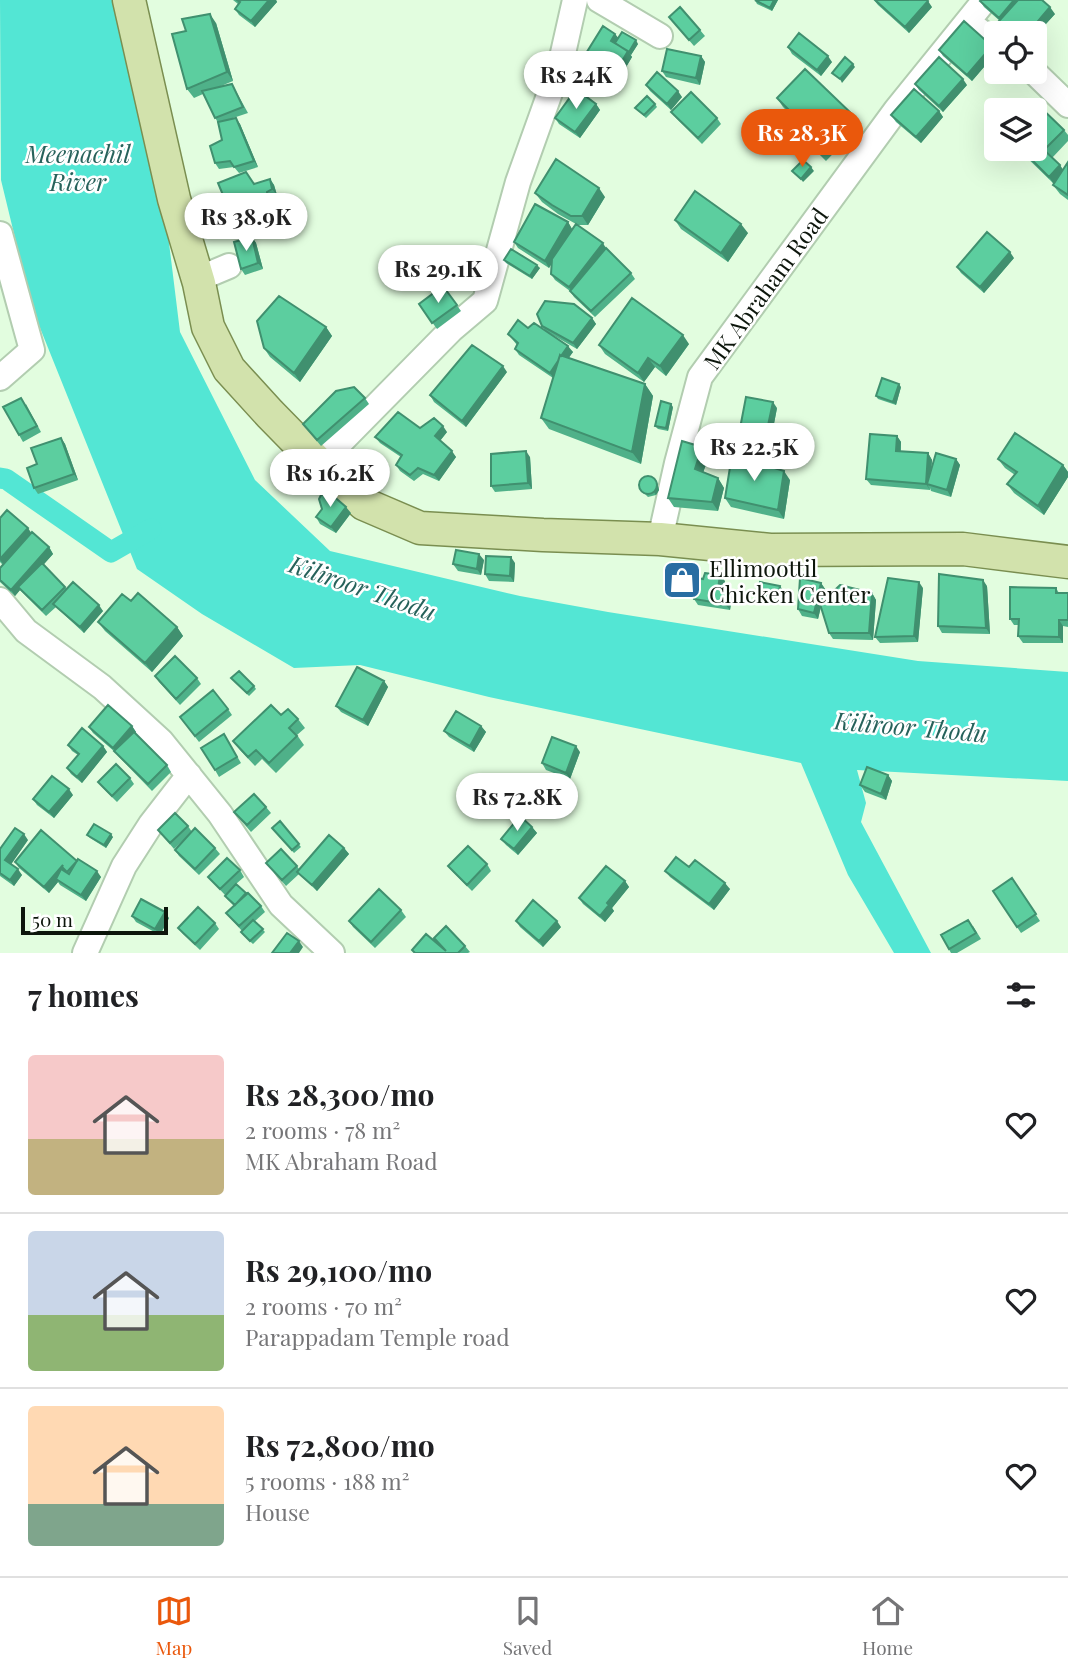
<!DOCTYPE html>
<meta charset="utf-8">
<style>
:root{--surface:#fff;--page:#f2f2f2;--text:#202124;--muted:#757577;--line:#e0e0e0;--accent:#ea580c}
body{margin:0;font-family:"Playfair Display",serif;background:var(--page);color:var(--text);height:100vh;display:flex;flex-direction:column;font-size:26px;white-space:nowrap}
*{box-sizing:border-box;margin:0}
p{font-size:23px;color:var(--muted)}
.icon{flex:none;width:38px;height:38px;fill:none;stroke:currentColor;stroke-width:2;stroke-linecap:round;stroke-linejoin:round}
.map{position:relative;height:953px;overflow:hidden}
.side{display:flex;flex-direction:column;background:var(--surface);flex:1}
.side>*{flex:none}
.fabs{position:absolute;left:984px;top:21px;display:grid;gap:14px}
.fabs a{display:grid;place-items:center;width:63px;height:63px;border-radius:7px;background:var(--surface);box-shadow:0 7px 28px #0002;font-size:35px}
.scale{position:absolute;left:21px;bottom:18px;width:147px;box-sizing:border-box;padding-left:7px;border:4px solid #0d160c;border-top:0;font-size:19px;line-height:24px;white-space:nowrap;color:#0d160c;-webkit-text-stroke:5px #fff;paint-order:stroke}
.price{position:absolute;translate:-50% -60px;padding:0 16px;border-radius:24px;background:#fff;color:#222;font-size:23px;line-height:46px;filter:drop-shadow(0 2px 4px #0008)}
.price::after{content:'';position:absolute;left:50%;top:42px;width:21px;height:16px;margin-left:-10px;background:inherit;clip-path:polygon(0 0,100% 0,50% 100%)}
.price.selected{background:var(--accent);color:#fff}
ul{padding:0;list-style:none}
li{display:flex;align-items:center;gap:21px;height:175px;padding:0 28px}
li+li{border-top:2px solid var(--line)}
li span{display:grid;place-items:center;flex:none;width:196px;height:140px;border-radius:7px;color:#555}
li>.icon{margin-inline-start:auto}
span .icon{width:84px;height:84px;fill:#fffc;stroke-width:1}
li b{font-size:30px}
h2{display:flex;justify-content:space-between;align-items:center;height:84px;padding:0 28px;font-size:30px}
.tabs{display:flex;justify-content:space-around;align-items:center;height:98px;border-top:2px solid var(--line);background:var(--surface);font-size:19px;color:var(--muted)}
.tabs a{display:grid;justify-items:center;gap:4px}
.tabs .selected{color:var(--accent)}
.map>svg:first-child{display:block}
.water{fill:#53e6d4}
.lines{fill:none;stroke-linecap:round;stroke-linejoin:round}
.canal{stroke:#53e6d4;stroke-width:21}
.minor-casing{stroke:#b2cdb0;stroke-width:28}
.major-casing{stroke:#7a8e50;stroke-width:35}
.minor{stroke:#fff;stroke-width:24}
.major{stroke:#d2e2ac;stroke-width:32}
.wall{fill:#4fb189}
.shaded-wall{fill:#40906f}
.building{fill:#5cce9f;stroke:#40906f;stroke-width:2}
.labels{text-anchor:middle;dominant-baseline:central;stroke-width:5;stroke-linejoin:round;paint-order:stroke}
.street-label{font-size:23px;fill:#0d160c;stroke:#fff}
.poi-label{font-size:23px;fill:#0d160c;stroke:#fff;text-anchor:start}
.water-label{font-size:24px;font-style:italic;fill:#27625b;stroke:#fff}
</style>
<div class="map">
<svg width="1068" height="953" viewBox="0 0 1068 953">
<rect width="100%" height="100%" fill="#e2fddf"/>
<path class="water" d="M 0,0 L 122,0 L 161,178 L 180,332 L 255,480 L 330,551 L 520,596 L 608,612 L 918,661 L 1068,672 L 1068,781 L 857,770 L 866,803 L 861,822 L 931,953 L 894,953 L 848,875 L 801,763 L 489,697 L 360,665 L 294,668 L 202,614 L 137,569 L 32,308 L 1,180 Z"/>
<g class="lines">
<path class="canal" d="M 0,478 L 6,479 L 111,552 L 151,529"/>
<defs>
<path id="minor" d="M 599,0 L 660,36
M 968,22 L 996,43
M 1034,72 L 1068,105
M 0,234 L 32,350 L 0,378
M 198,279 L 229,266
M 319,464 L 452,329 L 485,301 L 518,182 L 561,62 L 575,0
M 660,539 L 677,463 L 700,377 L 896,110 L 985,0
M 0,600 L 26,631 L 102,687 L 161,741 L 220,814 L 281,905 L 332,953
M 85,953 L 124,866 L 151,824 L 189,775"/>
<path id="major" d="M 129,0 L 174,199 L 199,283 L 208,327 L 229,369 L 270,414 L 319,464 L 364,504 L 420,528 L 543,535 L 660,539 L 770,550 L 963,549 L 1068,562"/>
</defs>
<use href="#minor" class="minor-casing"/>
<use href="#major" class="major-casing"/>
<use href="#minor" class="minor"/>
<use href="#major" class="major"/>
</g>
<path class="wall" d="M 233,0 L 276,0 L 277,2 L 255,27 L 239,15 L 235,9 L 238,4 Z
M 755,0 L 778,0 L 772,11 L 757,4 Z
M 874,0 L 932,7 L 909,33 L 878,5 Z
M 980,1 L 1055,14 L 1034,37 L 1034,33 L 1010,33 L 1003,28 L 999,21 L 1000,21 L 984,7 Z
M 669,17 L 700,30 L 705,36 L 694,46 Z
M 216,23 L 233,81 L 221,86 L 232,84 L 248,113 L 233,118 L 240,124 L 258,167 L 239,173 L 234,167 L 219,169 L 215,163 L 222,140 L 218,123 L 203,94 L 194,98 L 187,89 Z
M 615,34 L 618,38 L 638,44 L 631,55 L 630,54 L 632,57 L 619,79 L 589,61 L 585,55 Z
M 992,46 L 996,51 L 996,53 L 972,81 L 943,56 L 939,50 Z
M 788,47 L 832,62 L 821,76 L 792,54 Z
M 701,56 L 705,62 L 700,85 L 666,77 L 662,71 Z
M 915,84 L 967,85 L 943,112 L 919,90 Z
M 646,85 L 682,97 L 671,110 L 650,91 Z
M 777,98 L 854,116 L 861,125 L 826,161 L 813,148 L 807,139 L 809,138 L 798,127 L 792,118 L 793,117 L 783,107 Z
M 596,104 L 600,110 L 580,138 L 559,124 L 555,118 Z
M 655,104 L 657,107 L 646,118 L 635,108 Z
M 939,111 L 943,117 L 921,143 L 896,122 L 891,115 Z
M 671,112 L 717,118 L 721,124 L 702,144 L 676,118 Z
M 1064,130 L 1068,135 L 1068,141 L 1052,158 L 1063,170 L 1068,162 L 1068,200 L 1060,194 L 1053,185 L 1054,184 L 1018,149 L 1034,149 Z
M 270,179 L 274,185 L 277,195 L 271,198 L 273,218 L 258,224 L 253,216 L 236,223 L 232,217 L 254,184 Z
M 535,193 L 605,197 L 588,225 L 578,225 L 606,248 L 631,273 L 635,279 L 595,317 L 574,297 L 570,291 L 555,280 L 551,274 L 552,263 L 549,268 L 518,248 L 514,242 L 568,222 L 572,229 L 576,224 L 558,214 L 542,202 Z
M 675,220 L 748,233 L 728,262 L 681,229 Z
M 252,237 L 256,243 L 263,269 L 245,275 L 241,269 Z
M 1014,258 L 984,293 L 961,273 L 957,267 Z
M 504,260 L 540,268 L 532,279 L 506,263 Z
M 443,286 L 461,311 L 437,329 L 419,304 Z
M 592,318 L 596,324 L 577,349 L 551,334 L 573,352 L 568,358 L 645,384 L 653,396 L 641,464 L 549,429 L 541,418 L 553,378 L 519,355 L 515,349 L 517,345 L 508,334 L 546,331 L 542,326 Z
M 326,327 L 332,336 L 300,382 L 270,357 L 264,348 Z
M 689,344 L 666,376 L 655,367 L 644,382 L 605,354 L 599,345 Z
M 507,372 L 466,427 L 434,402 L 430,395 Z
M 901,387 L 896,405 L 878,399 L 876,396 Z
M 365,398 L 369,404 L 321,446 L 303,424 Z
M 26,404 L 41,432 L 23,442 L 19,435 Z
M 673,407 L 668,431 L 658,429 L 655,426 Z
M 777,408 L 768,455 L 741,450 L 737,444 Z
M 420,428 L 447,432 L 440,441 L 456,457 L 439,481 L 423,474 L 414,481 L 400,471 L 396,465 L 401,457 L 380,443 L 375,437 Z
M 897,436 L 901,442 L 901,451 L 928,453 L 932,460 L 931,470 L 956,459 L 960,465 L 951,497 L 931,491 L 930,488 L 930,490 L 871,485 L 866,479 Z
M 61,438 L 65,444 L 78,480 L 38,494 L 34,488 L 37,464 Z
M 702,447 L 709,456 L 703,473 L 718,478 L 724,488 L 718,511 L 674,507 L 668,498 Z
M 530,457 L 532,489 L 495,492 L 491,486 Z
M 998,459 L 1063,465 L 1068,472 L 1068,477 L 1044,515 L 1014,493 L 1007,484 L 1015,475 L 1005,468 Z
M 790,480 L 784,519 L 731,507 L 725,498 Z
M 657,482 L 659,490 L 656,495 L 648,497 L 641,490 Z
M 351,513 L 336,533 L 320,524 L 316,517 Z
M 0,518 L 31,533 L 49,547 L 53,554 L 43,565 L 67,589 L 103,611 L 84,633 L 56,607 L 46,616 L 20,590 L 15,596 L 0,582 L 0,568 L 3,565 L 0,562 Z
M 484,560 L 481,575 L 458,571 L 453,564 Z
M 515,563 L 514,582 L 489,581 L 485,574 Z
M 725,581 L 723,590 L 727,591 L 732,597 L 730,610 L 698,605 L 694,599 L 694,594 L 689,593 L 685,587 Z
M 821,583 L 825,589 L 822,602 L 872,593 L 876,600 L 873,640 L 833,639 L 829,633 L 821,607 L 818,619 L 802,616 L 798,609 Z
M 780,586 L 782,589 L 780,599 L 760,596 L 758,593 Z
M 987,586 L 990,634 L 942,633 L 938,626 Z
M 923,588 L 918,642 L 880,643 L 875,637 Z
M 1056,588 L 1059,593 L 1068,593 L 1068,627 L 1063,626 L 1063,643 L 1023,643 L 1018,636 L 1019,625 L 1014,625 L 1010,619 Z
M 131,601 L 177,627 L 183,636 L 152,672 L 105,631 L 98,622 Z
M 155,676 L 197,678 L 201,684 L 180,705 L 159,682 Z
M 231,678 L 254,686 L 256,689 L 249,696 Z
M 384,681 L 388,687 L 368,726 L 341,712 L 336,706 Z
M 228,709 L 232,715 L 199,742 L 180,717 Z
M 281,715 L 298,719 L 305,728 L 297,735 L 304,745 L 276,773 L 262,759 L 255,766 L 240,750 L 233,741 Z
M 132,726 L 136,732 L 135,733 L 167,765 L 171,772 L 152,791 L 119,757 L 115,752 L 93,733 L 89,727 Z
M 481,726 L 486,732 L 474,752 L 449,737 L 444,731 Z
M 224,734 L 241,763 L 219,777 L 215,770 Z
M 68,745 L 103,746 L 107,752 L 82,783 L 71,774 L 67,768 L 78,755 L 72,751 Z
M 580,752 L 570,779 L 546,770 L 542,763 Z
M 888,775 L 892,781 L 886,800 L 865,792 L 860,785 Z
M 130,778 L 134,784 L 117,802 L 103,788 L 98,782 Z
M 73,795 L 54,818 L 37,805 L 33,799 Z
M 266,807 L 271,813 L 251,832 L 234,812 Z
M 280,821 L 301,847 L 294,853 L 272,828 Z
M 188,826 L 192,832 L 215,848 L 220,854 L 199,875 L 179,856 L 175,850 L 187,837 L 174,849 L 158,830 Z
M 532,827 L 537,833 L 518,855 L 506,845 L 501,839 Z
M 87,835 L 113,837 L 106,848 L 90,838 Z
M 28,840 L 11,864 L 22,875 L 14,886 L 0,876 L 0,849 Z
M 344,848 L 349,854 L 317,891 L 299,874 L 286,886 L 266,863 L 297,866 L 299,869 Z
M 77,861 L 101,877 L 86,901 L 60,885 L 58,882 L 49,893 L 19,868 L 15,862 Z
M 487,864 L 491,871 L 472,891 L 453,872 L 448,866 Z
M 689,867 L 730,889 L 714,910 L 670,877 L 665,871 Z
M 240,870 L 244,877 L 236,884 L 261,906 L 265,912 L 255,921 L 265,932 L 253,944 L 243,935 L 241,932 L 242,931 L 226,913 L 234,906 L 227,899 L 225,895 L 208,877 Z
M 1012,878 L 1040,921 L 1021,933 L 993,891 Z
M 625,881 L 629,887 L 612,908 L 614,911 L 605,922 L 583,904 L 579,898 Z
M 401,910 L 406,917 L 375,948 L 353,927 L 349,921 Z
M 132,916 L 169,918 L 160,935 L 136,922 Z
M 516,921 L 561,927 L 543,947 L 520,927 Z
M 215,923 L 219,929 L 200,950 L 183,934 L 178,928 Z
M 973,926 L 981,939 L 957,953 L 951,953 L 941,935 Z
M 434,938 L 465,946 L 470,952 L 468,953 L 414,953 L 412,950 L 441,946 Z"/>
<path class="shaded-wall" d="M 269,0 L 276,0 L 277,2 L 255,27 L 251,21 Z
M 774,0 L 778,0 L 772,11 L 770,8 Z
M 1014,0 L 1024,0 L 1003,24 L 999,18 Z
M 928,1 L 932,7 L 909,33 L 905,27 Z
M 1050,7 L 1055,14 L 1034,37 L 1034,33 L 1028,33 Z
M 210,14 L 216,23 L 233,81 L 227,72 Z
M 615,34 L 620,40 L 617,44 L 611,41 Z
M 636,40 L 638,44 L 631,55 L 629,52 Z
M 992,46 L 996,51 L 996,53 L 972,81 L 967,75 Z
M 628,51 L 632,57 L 619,79 L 615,73 Z
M 701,56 L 705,62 L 700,85 L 696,78 Z
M 828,56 L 832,62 L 821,76 L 817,70 Z
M 853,64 L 855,67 L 842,83 L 840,79 Z
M 963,79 L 967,85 L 943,112 L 939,106 Z
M 603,80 L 605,83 L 596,95 L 593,92 Z
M 678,91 L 682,97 L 671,110 L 667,104 Z
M 596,104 L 600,110 L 580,138 L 575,132 Z
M 939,111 L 943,117 L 921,143 L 916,137 Z
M 236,118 L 240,124 L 258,167 L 254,161 Z
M 1060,165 L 1066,174 L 1055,186 L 1049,177 Z
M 811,167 L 814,171 L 803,182 L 801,179 Z
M 270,179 L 274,185 L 277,195 L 272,189 Z
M 599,188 L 605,197 L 588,225 L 582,216 Z
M 267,192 L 271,198 L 273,218 L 269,212 Z
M 568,222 L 572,229 L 549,268 L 545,261 Z
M 741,224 L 748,233 L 728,262 L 721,253 Z
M 252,237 L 256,243 L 263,269 L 258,263 Z
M 603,243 L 607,250 L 573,293 L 569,287 Z
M 1010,252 L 1014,258 L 984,293 L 980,287 Z
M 537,265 L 540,268 L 532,279 L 530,276 Z
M 592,318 L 596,324 L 577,349 L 573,343 Z
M 326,327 L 332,336 L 300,382 L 294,373 Z
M 683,335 L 689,344 L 666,376 L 660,366 Z
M 568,346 L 573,352 L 554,379 L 550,373 Z
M 648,358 L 655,367 L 644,382 L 638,373 Z
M 503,366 L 507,372 L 466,427 L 462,421 Z
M 645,384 L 653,396 L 641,464 L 632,452 Z
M 899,384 L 901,387 L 896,405 L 893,402 Z
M 773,402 L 777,408 L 768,455 L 763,449 Z
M 671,404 L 673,407 L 668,431 L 666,428 Z
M 443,426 L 447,432 L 439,442 L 435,436 Z
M 897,436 L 901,442 L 900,457 L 896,451 Z
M 61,438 L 65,444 L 78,480 L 74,474 Z
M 702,447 L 709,456 L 701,478 L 695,469 Z
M 452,451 L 456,457 L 439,481 L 434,475 Z
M 526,451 L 530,457 L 532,489 L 528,483 Z
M 928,453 L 932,460 L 930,485 L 927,484 L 930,490 L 926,484 Z
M 956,459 L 960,465 L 951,497 L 947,490 Z
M 1063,465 L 1068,472 L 1068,477 L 1044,515 L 1038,506 Z
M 784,471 L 790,480 L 784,519 L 778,510 Z
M 718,478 L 724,488 L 718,511 L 712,502 Z
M 655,479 L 657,482 L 659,490 L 656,495 L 654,492 Z
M 346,507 L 351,513 L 336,533 L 331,527 Z
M 28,528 L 32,534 L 4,565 L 0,560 Z
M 49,547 L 53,554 L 21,590 L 18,587 L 20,590 L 15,596 L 11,590 Z
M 479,554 L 484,560 L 481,575 L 477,569 Z
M 511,557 L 515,563 L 514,582 L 510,576 Z
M 720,575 L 725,581 L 722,596 L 718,589 Z
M 983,580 L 987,586 L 990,634 L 986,628 Z
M 919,582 L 923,588 L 918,642 L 914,636 Z
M 821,583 L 825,589 L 818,619 L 814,613 Z
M 780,586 L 782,589 L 780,599 L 778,595 Z
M 727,591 L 732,597 L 730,610 L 725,604 Z
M 872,593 L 876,600 L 873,640 L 869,633 Z
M 99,605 L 103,611 L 84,633 L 80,627 Z
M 1059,620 L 1063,626 L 1063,643 L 1059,637 Z
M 177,627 L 183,636 L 152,672 L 145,663 Z
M 384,681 L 388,687 L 368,726 L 363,720 Z
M 132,726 L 136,732 L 117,754 L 113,748 Z
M 481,726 L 486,732 L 474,752 L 470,746 Z
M 103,746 L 107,752 L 82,783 L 77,777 Z
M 576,746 L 580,752 L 570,779 L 566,773 Z
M 888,775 L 892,781 L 886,800 L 881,794 Z
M 69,789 L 73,795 L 54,818 L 49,812 Z
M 532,827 L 537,833 L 518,855 L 514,849 Z
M 24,834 L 28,840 L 10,866 L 5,860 Z
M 111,834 L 113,837 L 106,848 L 104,845 Z
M 344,848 L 349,854 L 317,891 L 312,885 Z
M 63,865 L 62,867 L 66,873 L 56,879 L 58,882 L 49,893 L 44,887 Z
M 18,869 L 22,875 L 14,886 L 10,880 Z
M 97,871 L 101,877 L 86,901 L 81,895 Z
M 625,881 L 629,887 L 612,908 L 614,911 L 605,922 L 600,916 L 607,903 Z
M 725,883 L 730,889 L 714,910 L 709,904 Z
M 165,912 L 169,918 L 160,935 L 155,929 Z
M 557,921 L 561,927 L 543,947 L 539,941 Z
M 299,941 L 303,947 L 299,953 L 290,953 Z"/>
<path class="building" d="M 237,0 L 269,0 L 251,21 L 235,9 L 240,2 Z
M 755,0 L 774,0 L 770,8 Z
M 875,0 L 927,0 L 928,1 L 905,27 Z
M 981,0 L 1014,0 L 999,18 L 980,1 Z
M 1018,0 L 1042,0 L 1050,7 L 1028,33 L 1012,33 L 999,21 Z
M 680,7 L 700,30 L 689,40 L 669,17 Z
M 210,14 L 227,72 L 187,89 L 172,34 L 186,31 L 182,19 Z
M 964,21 L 992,46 L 967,75 L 939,50 Z
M 603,26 L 615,34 L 611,41 L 628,51 L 615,73 L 585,55 Z
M 622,32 L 636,40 L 629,52 L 615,43 Z
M 799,33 L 828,56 L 817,70 L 788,47 Z
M 667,49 L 701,56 L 696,78 L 662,71 Z
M 845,57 L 853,64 L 840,79 L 832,73 Z
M 939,57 L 963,79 L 939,106 L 915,84 Z
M 588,67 L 603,80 L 593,92 L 578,79 Z
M 805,69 L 854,116 L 820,152 L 807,139 L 810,136 L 792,118 L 795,116 L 777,98 Z
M 657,72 L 678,91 L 667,104 L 646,85 Z
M 232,84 L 243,107 L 215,118 L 202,91 Z
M 576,89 L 596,104 L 575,132 L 555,118 Z
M 914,89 L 939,111 L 916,137 L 891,115 Z
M 691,92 L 717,118 L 698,138 L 671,112 Z
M 647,96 L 655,104 L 644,115 L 635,108 Z
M 1035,102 L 1064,130 L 1044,150 L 1060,165 L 1049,177 L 1021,149 L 1034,149 L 1034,110 L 1026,110 Z
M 1017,106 L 1022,110 L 1012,110 Z
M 236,118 L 254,161 L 234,167 L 230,161 L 215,163 L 210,146 L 222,140 L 218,122 Z
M 556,159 L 599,188 L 582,216 L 571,216 L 552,205 L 535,193 Z
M 803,160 L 811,167 L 801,179 L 792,171 Z
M 1068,162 L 1068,195 L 1053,185 Z
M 246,172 L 254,184 L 270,179 L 272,189 L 267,192 L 269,212 L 254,217 L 251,209 L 232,217 L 218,183 Z
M 695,191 L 741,224 L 721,253 L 675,220 Z
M 535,204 L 568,222 L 545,261 L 514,242 Z
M 576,224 L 603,243 L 569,287 L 551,274 L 552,259 Z
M 987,232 L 1010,252 L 980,287 L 957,267 Z
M 252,237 L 258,263 L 241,269 L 234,242 Z
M 606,248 L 631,273 L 591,311 L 570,291 Z
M 511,249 L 537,265 L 530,276 L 504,260 Z
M 443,286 L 457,305 L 432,323 L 419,304 Z
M 279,296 L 326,327 L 294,373 L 264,348 L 257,321 Z
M 632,298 L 683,335 L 660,366 L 648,358 L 638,373 L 599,345 Z
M 545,301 L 574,304 L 592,318 L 573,343 L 542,326 L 537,314 Z
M 518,320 L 528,328 L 534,323 L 568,346 L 561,356 L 560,355 L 558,361 L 550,373 L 515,349 L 518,343 L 508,334 Z
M 472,345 L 503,366 L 462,421 L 430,395 Z
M 560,355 L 645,384 L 632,452 L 541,418 Z
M 882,378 L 899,384 L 893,402 L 876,396 Z
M 354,387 L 365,398 L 317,440 L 303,424 L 336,391 Z
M 746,397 L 773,402 L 763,449 L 737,444 Z
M 21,398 L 37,426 L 19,435 L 3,407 Z
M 661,401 L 671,404 L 666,428 L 655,426 Z
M 398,412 L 420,428 L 434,418 L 443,426 L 435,436 L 452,451 L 434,475 L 418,468 L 410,475 L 396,465 L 402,455 L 375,437 Z
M 1015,433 L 1063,465 L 1038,506 L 1007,484 L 1017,472 L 998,459 Z
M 870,434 L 897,436 L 896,451 L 928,453 L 926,484 L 866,479 Z
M 61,438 L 74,474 L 34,488 L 27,468 L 37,464 L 31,448 Z
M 682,441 L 702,447 L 695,469 L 718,478 L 712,502 L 668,498 Z
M 526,451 L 528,483 L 491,486 L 491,454 Z
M 936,453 L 956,459 L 947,490 L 927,484 Z
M 732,455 L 784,471 L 778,510 L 725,498 Z
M639 485a9 9 0 1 1 18 0a9 9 0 1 1-18 0Z
M 331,494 L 346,507 L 331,527 L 316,517 L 322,509 L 319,499 L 321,495 Z
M 7,510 L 28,528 L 0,559 L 0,518 Z
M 32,532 L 49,547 L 11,590 L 0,580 L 0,568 Z
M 456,550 L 479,554 L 477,569 L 453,564 Z
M 486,556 L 511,557 L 510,576 L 485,574 Z
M 42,563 L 65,587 L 42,610 L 18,587 Z
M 705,573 L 720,575 L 718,589 L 727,591 L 725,604 L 694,599 L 695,588 L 685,587 L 687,576 L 703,579 Z
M 939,574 L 983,580 L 986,628 L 938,626 Z
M 800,578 L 821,583 L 814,613 L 798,609 Z
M 888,578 L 919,582 L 914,636 L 875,637 Z
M 73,582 L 99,605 L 80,627 L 53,604 Z
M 760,582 L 780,586 L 778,595 L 758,593 Z
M 840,585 L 872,593 L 869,633 L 829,633 L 820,604 Z
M 1010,587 L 1056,588 L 1056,593 L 1068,593 L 1068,620 L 1059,620 L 1059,637 L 1018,636 L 1019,619 L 1010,619 Z
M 138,593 L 177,627 L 145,663 L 98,622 L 122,594 L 131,601 Z
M 175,656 L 197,678 L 176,699 L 155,676 Z
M 357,667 L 384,681 L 363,720 L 336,706 Z
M 239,671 L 254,686 L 247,693 L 231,678 Z
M 213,690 L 228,709 L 195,736 L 180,717 Z
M 108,705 L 132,726 L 113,748 L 89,727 Z
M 271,705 L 281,715 L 288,709 L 298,719 L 289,728 L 297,736 L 269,763 L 256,750 L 248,757 L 233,741 Z
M 456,711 L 481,726 L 470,746 L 444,731 Z
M 82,728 L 103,746 L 77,777 L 67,768 L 79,754 L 68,745 Z
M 134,732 L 167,765 L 148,784 L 114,751 Z
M 224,734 L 237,757 L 215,770 L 201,748 Z
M 552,737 L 576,746 L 566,773 L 542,763 Z
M 116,764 L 130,778 L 112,796 L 98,782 Z
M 867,767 L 888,775 L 881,794 L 860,785 Z
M 52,776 L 69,789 L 49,812 L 33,799 Z
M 254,794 L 266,807 L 247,825 L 234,812 Z
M 175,813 L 188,826 L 170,843 L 158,830 Z
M 520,816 L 532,827 L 514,849 L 501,839 Z
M 280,821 L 299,844 L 292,850 L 272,828 Z
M 94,824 L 111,834 L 104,845 L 87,835 Z
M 15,828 L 24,834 L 5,860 L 18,869 L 10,880 L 0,873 L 0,849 Z
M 195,828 L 215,848 L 195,869 L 175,850 Z
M 41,830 L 77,861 L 67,872 L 62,867 L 63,865 L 44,887 L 15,862 Z
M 329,835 L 344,848 L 312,885 L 297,872 Z
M 468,846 L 487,864 L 467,885 L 448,866 Z
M 281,849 L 297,866 L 282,880 L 266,863 Z
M 676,857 L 689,867 L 695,860 L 725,883 L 709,904 L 665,871 Z
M 227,858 L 240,870 L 220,889 L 208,877 Z
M 78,859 L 97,871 L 81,895 L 56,879 L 61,869 L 69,874 Z
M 606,866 L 625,881 L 607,903 L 609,905 L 600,916 L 579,898 Z
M 1012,878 L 1036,914 L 1017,927 L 993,891 Z
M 236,884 L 246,893 L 235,905 L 225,896 Z
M 379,889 L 401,910 L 371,942 L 349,921 Z
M 248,893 L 261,906 L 239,926 L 226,913 Z
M 141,899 L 165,912 L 155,929 L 132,916 Z
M 533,900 L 557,921 L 539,941 L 516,921 Z
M 198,907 L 215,923 L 195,944 L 178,928 Z
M 253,920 L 263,929 L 250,941 L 241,932 Z
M 968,920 L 976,933 L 949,949 L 941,935 Z
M 446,926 L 465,946 L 458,953 L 415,953 L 412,950 L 426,934 L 446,951 L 434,938 Z
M 287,933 L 299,941 L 290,953 L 272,953 Z"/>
<defs>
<symbol id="shop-square" viewBox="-11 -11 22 22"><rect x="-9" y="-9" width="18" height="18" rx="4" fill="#286da2" stroke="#fff"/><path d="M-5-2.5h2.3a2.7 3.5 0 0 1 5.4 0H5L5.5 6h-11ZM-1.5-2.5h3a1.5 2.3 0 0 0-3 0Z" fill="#fff"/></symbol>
</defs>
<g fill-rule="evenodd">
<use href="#shop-square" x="660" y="558" width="44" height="44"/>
</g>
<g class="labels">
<g class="street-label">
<text transform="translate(765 288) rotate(-54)">MK Abraham Road</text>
</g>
<g class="poi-label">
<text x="709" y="567">Ellimoottil<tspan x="709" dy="26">Chicken Center</tspan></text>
</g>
<g class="water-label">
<text x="78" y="153">Meenachil<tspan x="78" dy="28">River</tspan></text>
<text transform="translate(363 587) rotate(19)">Kiliroor Thodu</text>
<text transform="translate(911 726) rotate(5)">Kiliroor Thodu</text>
</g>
</g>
</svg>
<div class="fabs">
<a><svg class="icon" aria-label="locate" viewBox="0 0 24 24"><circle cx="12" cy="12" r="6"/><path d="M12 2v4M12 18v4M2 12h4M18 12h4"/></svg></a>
<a><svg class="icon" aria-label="layers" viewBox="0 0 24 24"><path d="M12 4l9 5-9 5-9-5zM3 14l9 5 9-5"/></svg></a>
</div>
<div class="scale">50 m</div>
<b class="price" style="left:576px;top:111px">Rs 24K</b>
<b class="price selected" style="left:802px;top:169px">Rs 28.3K</b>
<b class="price" style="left:246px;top:253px">Rs 38.9K</b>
<b class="price" style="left:438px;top:305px">Rs 29.1K</b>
<b class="price" style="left:754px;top:483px">Rs 22.5K</b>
<b class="price" style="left:330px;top:509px">Rs 16.2K</b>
<b class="price" style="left:517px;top:833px">Rs 72.8K</b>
</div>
<section class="side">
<h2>7 homes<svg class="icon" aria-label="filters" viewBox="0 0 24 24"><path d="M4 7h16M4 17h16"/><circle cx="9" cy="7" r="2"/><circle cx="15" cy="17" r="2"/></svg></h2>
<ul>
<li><span style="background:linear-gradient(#f6c9c9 60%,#c2b280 0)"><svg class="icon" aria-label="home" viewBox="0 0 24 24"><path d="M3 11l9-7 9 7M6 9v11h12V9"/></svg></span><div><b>Rs 28,300/mo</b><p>2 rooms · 78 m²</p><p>MK Abraham Road</p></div><svg class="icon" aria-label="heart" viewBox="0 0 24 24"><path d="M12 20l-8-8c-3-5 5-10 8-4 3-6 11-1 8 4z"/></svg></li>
<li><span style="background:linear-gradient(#c9d6e8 60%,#8fb573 0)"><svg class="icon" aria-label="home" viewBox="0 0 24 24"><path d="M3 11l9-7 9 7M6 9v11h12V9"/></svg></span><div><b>Rs 29,100/mo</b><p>2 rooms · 70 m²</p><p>Parappadam Temple road</p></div><svg class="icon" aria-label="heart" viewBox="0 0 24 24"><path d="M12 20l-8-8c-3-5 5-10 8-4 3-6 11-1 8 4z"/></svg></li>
<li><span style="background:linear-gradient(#ffd9b3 70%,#7fa58c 0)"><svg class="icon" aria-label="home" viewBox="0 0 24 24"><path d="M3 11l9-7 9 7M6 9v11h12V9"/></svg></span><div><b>Rs 72,800/mo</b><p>5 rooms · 188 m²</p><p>House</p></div><svg class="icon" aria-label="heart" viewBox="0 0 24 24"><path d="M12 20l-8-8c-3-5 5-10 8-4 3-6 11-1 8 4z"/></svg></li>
</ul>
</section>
<nav class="tabs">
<a class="selected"><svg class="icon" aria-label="map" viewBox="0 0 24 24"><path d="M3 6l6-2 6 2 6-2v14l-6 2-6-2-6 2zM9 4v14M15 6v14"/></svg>Map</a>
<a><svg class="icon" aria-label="saved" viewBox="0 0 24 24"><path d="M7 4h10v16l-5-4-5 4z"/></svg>Saved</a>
<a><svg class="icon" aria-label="home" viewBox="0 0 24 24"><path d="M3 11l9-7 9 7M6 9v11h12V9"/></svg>Home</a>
</nav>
